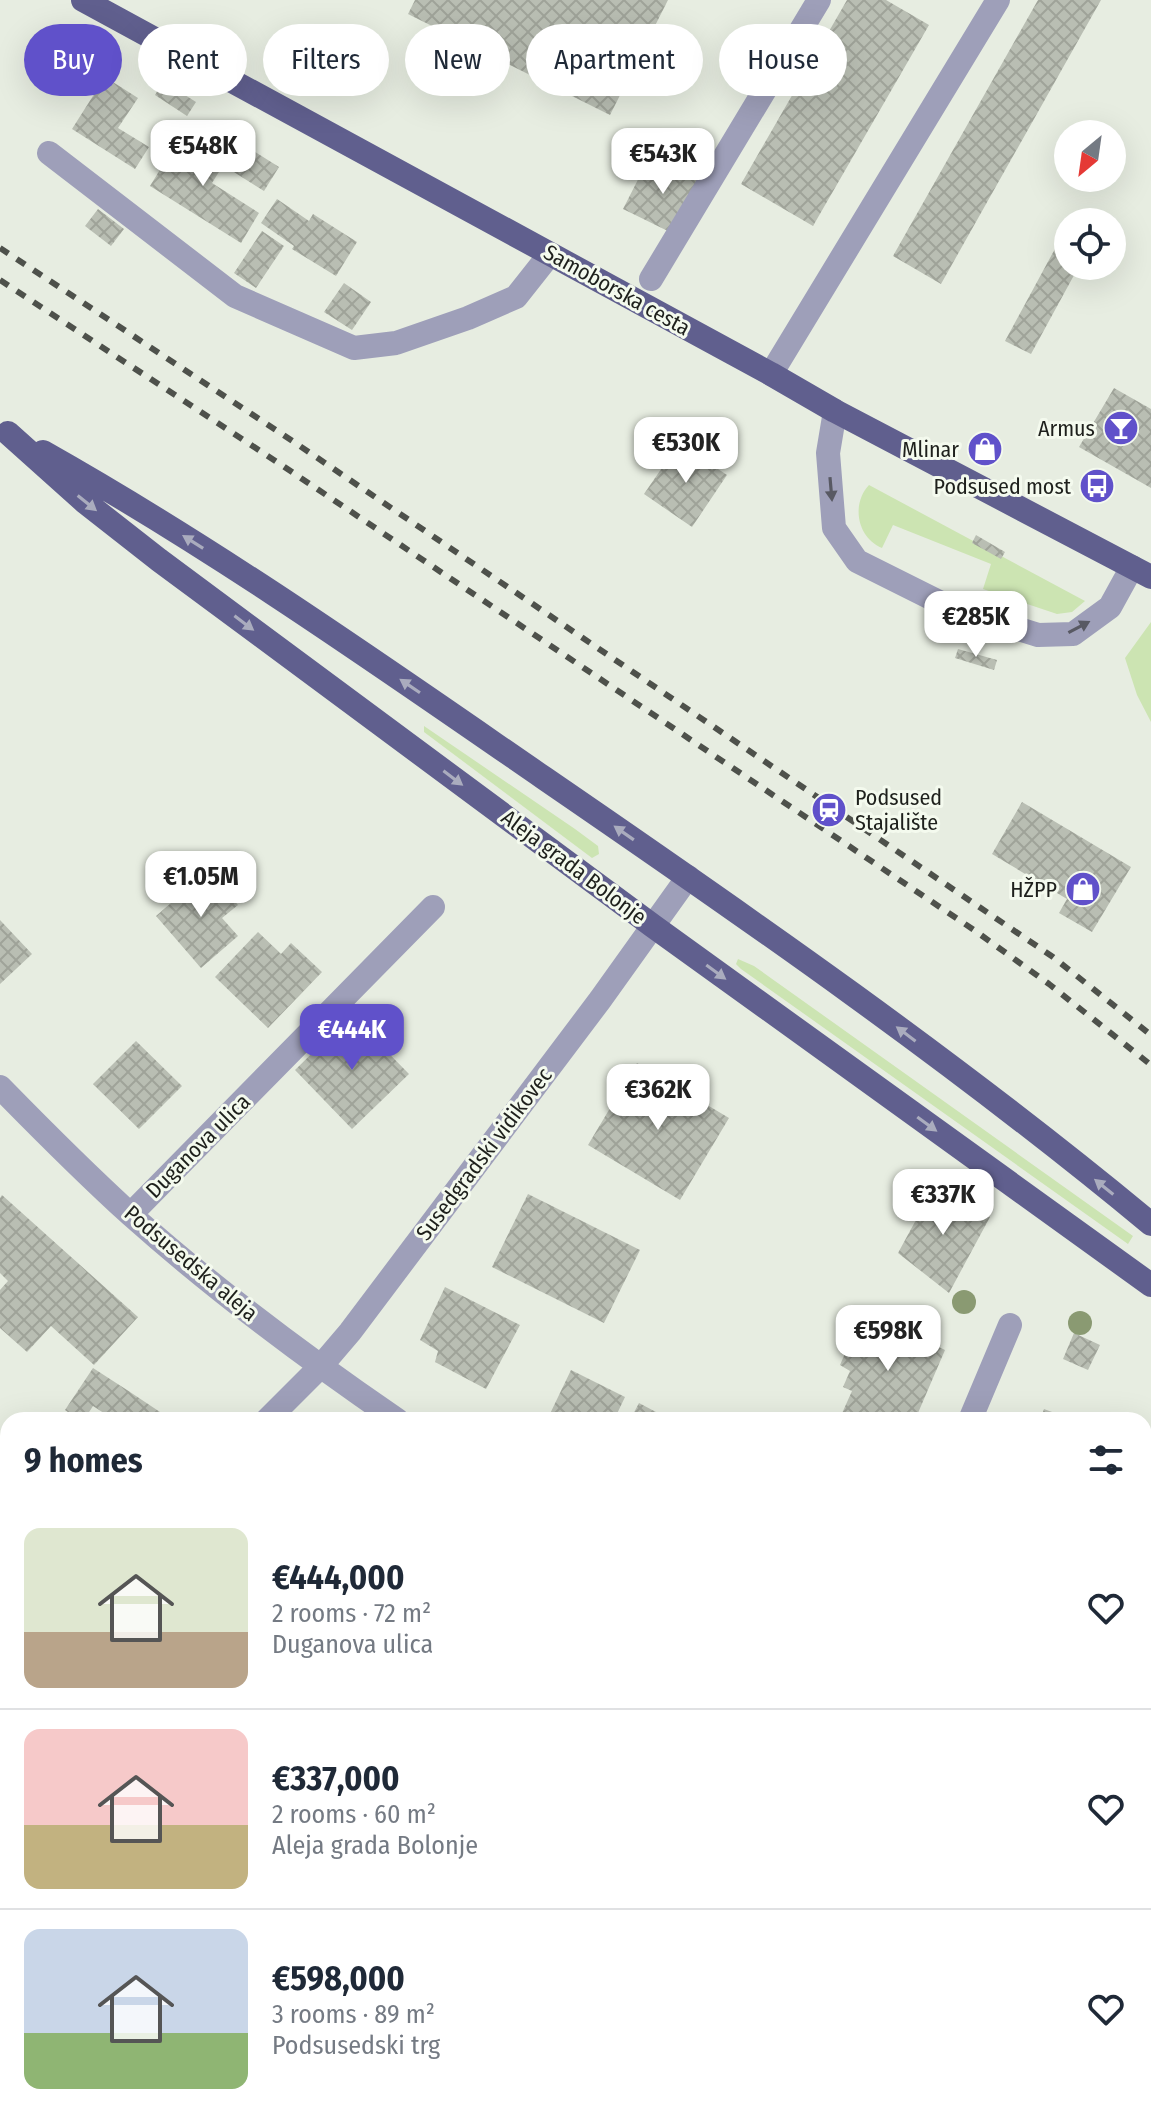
<!DOCTYPE html>
<meta charset="utf-8">
<style>
:root{--surface:#fff;--page:#f6f6f7;--text:#1f2937;--muted:#747a83;--line:#e0e1e3;--accent:#6051ca}
body{margin:0;font-family:"Fira Sans Condensed",sans-serif;background:var(--page);color:var(--text);height:100vh;display:flex;flex-direction:column;font-size:30px;white-space:nowrap}
*{box-sizing:border-box;margin:0}
p{font-size:26px;color:var(--muted)}
.icon{flex:none;width:44px;height:44px;fill:none;stroke:currentColor;stroke-width:2;stroke-linecap:round;stroke-linejoin:round}
.map{position:relative;flex:1;overflow:hidden}
.side{position:absolute;left:0px;top:1412px;width:1152px;height:714px;display:flex;flex-direction:column;background:var(--surface);border-radius:24px 24px 0 0;box-shadow:0 8px 32px #0002}
.side>*{flex:none}
.top-card{position:absolute;left:24px;top:24px;width:1104px;height:72px;display:flex;gap:16px}
.needle{width:52px;rotate:209deg}
.fabs{position:absolute;left:1054px;top:120px;display:grid;gap:16px}
.fabs a{display:grid;place-items:center;width:72px;height:72px;border-radius:50%;background:var(--surface);box-shadow:0 8px 32px #0002;font-size:40px}
.price{position:absolute;translate:-50% -68px;padding:0 18px;border-radius:16px;background:#fff;color:#222;font-size:26px;line-height:52px;filter:drop-shadow(0 2px 4px #0008)}
.price::after{content:'';position:absolute;left:50%;top:48px;width:24px;height:18px;margin-left:-12px;background:inherit;clip-path:polygon(0 0,100% 0,50% 100%)}
.price.current{background:var(--accent);color:#fff}
ul{padding:0;list-style:none}
li{display:flex;align-items:center;gap:24px;height:200px;padding:0 24px}
li+li{border-top:2px solid var(--line)}
li span{display:grid;place-items:center;flex:none;width:224px;height:160px;border-radius:16px;color:#555}
li>.icon{margin-inline-start:auto}
span .icon{width:96px;height:96px;fill:#fffc;stroke-width:1}
li b{font-size:34px}
h2{display:flex;justify-content:space-between;align-items:center;height:96px;padding:0 24px;font-size:34px}
.pill{padding:0 28px;border-radius:36px;background:var(--surface);box-shadow:0 8px 32px #0002;font-size:28px;line-height:72px}
.pill.current{background:var(--accent);color:#fff}
.map>svg:first-child{display:block}
.green{fill:#cce4b2}
.building{fill:url(#building-cross-hatch)}
.lines{fill:none;stroke-linecap:round;stroke-linejoin:round}
.minor{stroke:#9e9fb9;stroke-width:24}
.major{stroke:#605f8e;stroke-width:24}
.rail{stroke:#4e514b;stroke-width:6;stroke-dasharray:10 10;stroke-linecap:butt}
.tree{fill:#8a9a72}
.oneway{fill:#585963}
.oneway2{fill:#aaacbe}
.labels{text-anchor:middle;dominant-baseline:central;stroke-width:6;stroke-linejoin:round;paint-order:stroke}
.street-label{font-size:22px;fill:#1e201c;stroke:#f4faee}
.poi-label{font-size:22px;fill:#1e201c;stroke:#f4faee;text-anchor:end}
</style>
<div class="map">
<svg width="1151" height="2125" viewBox="0 0 1151 2125">
<defs>
<pattern id="building-cross-hatch" width="8" height="8" patternUnits="userSpaceOnUse" patternTransform="scale(2)"><rect width="8" height="8" fill="#b9beb3"/><path d="M0 0l8 8M0 8l8-8" fill="none" stroke="#9fa399"/></pattern>
</defs>
<rect width="100%" height="100%" fill="#e7ede1"/>
<path class="green" d="M 869,485 L 1085,601 L 1072,612 L 1057,614 L 983,589 L 991,564 L 893,525 L 882,548 C 857,538 851,504 869,485 Z
M 1151,622 L 1151,722 L 1137,695 L 1125,658 Z
M 424,726 L 575,829 L 598,846 L 599,854 L 592,858 L 424,732 Z
M 738,959 L 754,966 L 1133,1236 L 1128,1244 L 741,969 L 736,964 Z
M 325,2118 L 420,2118 L 415,2125 L 320,2125 Z"/>
<path class="building" d="M 415,0 L 668,0 L 610,115 L 408,14 Z
M 847,0 L 886,0 L 929,25 L 813,226 L 741,184 Z
M 1038,0 L 1101,0 L 941,284 L 893,256 Z
M 97,44 L 116,55 L 104,74 L 86,62 Z
M 105,77 L 138,98 L 118,128 L 149,147 L 135,169 L 72,129 Z
M 163,81 L 196,102 L 187,116 L 155,95 Z
M 183,132 L 227,159 L 212,183 L 259,213 L 241,243 L 150,186 Z
M 244,145 L 279,167 L 264,191 L 229,169 Z
M 650,156 L 703,183 L 676,235 L 623,209 Z
M 277,199 L 309,221 L 313,214 L 357,242 L 336,276 L 292,249 L 294,246 L 261,223 Z
M 98,209 L 124,229 L 111,246 L 85,226 Z
M 262,231 L 284,246 L 256,288 L 234,273 Z
M 1063,234 L 1068,237 L 1068,266 L 1079,266 L 1031,354 L 1005,341 Z
M 344,283 L 371,302 L 352,330 L 324,312 Z
M 1114,388 L 1151,409 L 1151,488 L 1079,447 Z
M 679,443 L 727,475 L 692,527 L 644,494 Z
M 976,535 L 1005,552 L 1001,559 L 972,543 Z
M 958,649 L 997,660 L 994,670 L 955,658 Z
M 1022,802 L 1131,867 L 1092,932 L 1059,913 L 1067,899 L 992,854 Z
M 208,871 L 238,905 L 222,918 L 238,936 L 201,968 L 156,916 Z
M 0,920 L 32,954 L 0,984 Z
M 258,932 L 281,954 L 291,943 L 322,972 L 268,1028 L 215,977 Z
M 351,1015 L 409,1074 L 352,1129 L 295,1070 Z
M 136,1041 L 182,1086 L 139,1129 L 93,1084 Z
M 637,1063 L 729,1118 L 680,1200 L 588,1145 Z
M 935,1185 L 990,1217 L 949,1293 L 898,1253 Z
M 528,1194 L 640,1250 L 604,1323 L 492,1267 Z
M 2,1195 L 138,1317 L 94,1365 L 51,1326 L 27,1352 L 0,1328 L 0,1290 L 8,1281 L 0,1273 L 0,1198 Z
M 445,1287 L 520,1325 L 486,1389 L 435,1362 L 438,1351 L 420,1340 Z
M 876,1316 L 945,1350 L 915,1420 L 839,1420 L 852,1391 L 843,1387 L 850,1371 L 840,1365 L 856,1328 L 868,1334 Z
M 1074,1333 L 1100,1345 L 1088,1370 L 1063,1359 Z
M 93,1368 L 127,1390 L 172,1420 L 108,1420 L 110,1417 L 93,1406 L 84,1420 L 79,1420 L 65,1410 Z
M 571,1370 L 625,1397 L 614,1420 L 547,1420 Z
M 639,1403 L 671,1420 L 630,1420 Z
M 1044,1409 L 1073,1420 L 1040,1420 Z
M 1144,1447 L 1151,1449 L 1151,1503 L 1144,1520 Z
M 8,1769 L 8,1851 L 0,1861 L 0,1781 Z
M 6,1910 L 8,1914 L 8,1975 L 0,1979 L 0,1913 Z
M 1151,1945 L 1151,2000 L 1144,1996 L 1144,1955 Z
M 1144,2002 L 1151,2007 L 1151,2054 L 1144,2066 Z
M 82,2118 L 99,2118 L 103,2125 L 68,2125 Z
M 221,2118 L 254,2118 L 248,2125 L 229,2125 Z
M 420,2118 L 493,2118 L 488,2125 L 415,2125 Z
M 634,2118 L 664,2118 L 658,2125 L 643,2125 Z
M 719,2118 L 775,2118 L 769,2125 L 727,2125 Z
M 844,2118 L 885,2118 L 894,2125 L 839,2125 Z"/>
<g class="lines">
<path class="minor" d="M 49,153 L 235,296 L 354,348 L 396,343 L 468,318 L 516,297 L 550,254
M 651,279 L 819,0
M 771,374 L 998,0
M 835,411 L 828,453 L 834,528 L 857,561 L 951,608 L 1038,635 L 1073,634 L 1110,607 L 1132,567
M 0,1087 C 43,1131 86,1174 131,1215 C 214,1289 305,1357 397,1420
M 131,1214 L 433,907
M 267,1420 L 321,1366 L 350,1332 L 600,1000 L 688,877
M 970,1420 L 1010,1325
M 0,1666 L 8,1659
M 1144,1777 L 1151,1782
M 1144,1850 L 1151,1855
M 1144,1935 L 1151,1925
M 1040,2118 L 1049,2125
M 388,2125 L 393,2118
M 801,2125 L 806,2118"/>
<path class="major" d="M 83,0 L 771,374 L 835,411 L 1151,577
M 8,433 L 85,502 L 159,560 L 653,926 L 1151,1285
M 43,452 C 217,550 380,665 544,778 C 751,920 958,1064 1151,1224"/>
<path class="rail" d="M 0,248 L 294,442 L 1053,957 L 1151,1035
M 0,280 L 283,466 L 974,930 L 1049,984 L 1151,1065"/>
</g>
<g class="tree">
<circle cx="964" cy="1302" r="12"/>
<circle cx="1080" cy="1323" r="12"/>
</g>
<defs><path id="oneway-solid" d="M-6-.8H1V-3.2L6.5 0L1 3.2V.8H-6Z" transform="scale(2)"/></defs>
<g class="oneway">
<use href="#oneway-solid" transform="translate(831 489) rotate(85)"/>
<use href="#oneway-solid" transform="translate(1079 627) rotate(-28)"/>
</g>
<g class="oneway2">
<use href="#oneway-solid" transform="translate(87 503) rotate(39)"/>
<use href="#oneway-solid" transform="translate(193 542) rotate(-148)"/>
<use href="#oneway-solid" transform="translate(244 623) rotate(37)"/>
<use href="#oneway-solid" transform="translate(410 686) rotate(-146)"/>
<use href="#oneway-solid" transform="translate(453 778) rotate(37)"/>
<use href="#oneway-solid" transform="translate(624 833) rotate(-145)"/>
<use href="#oneway-solid" transform="translate(716 972) rotate(36)"/>
<use href="#oneway-solid" transform="translate(906 1034) rotate(-143)"/>
<use href="#oneway-solid" transform="translate(927 1124) rotate(36)"/>
<use href="#oneway-solid" transform="translate(1104 1187) rotate(-141)"/>
</g>
<defs>
<symbol id="bar-disc" viewBox="-11 -11 22 22"><circle r="9.5" fill="#6051ca" stroke="#f4faee"/><path d="M-6-5H6L.8 .8V4.5H3.5V6h-7V4.5H-.8V.8Z" fill="#fff"/></symbol>
<symbol id="shop-disc" viewBox="-11 -11 22 22"><circle r="9.5" fill="#6051ca" stroke="#f4faee"/><path d="M-5-2.5h2.3a2.7 3.5 0 0 1 5.4 0H5L5.5 6h-11ZM-1.5-2.5h3a1.5 2.3 0 0 0-3 0Z" fill="#fff"/></symbol>
<symbol id="bus-disc" viewBox="-11 -11 22 22"><circle r="9.5" fill="#6051ca" stroke="#f4faee"/><path d="M-5-6H5V4H4V6H2V4H-2V6H-4V4H-5ZM-3.5-4V0h7V-4ZM-3.5 1.2v1.5H-2V1.2ZM2 1.2v1.5H3.5V1.2Z" fill="#fff"/></symbol>
<symbol id="station-disc" viewBox="-11 -11 22 22"><circle r="9.5" fill="#6051ca" stroke="#f4faee"/><path d="M-3-6H3Q5-6 5-4V2Q5 4 3 4L4.5 6H3L1.5 4h-3L-3 6H-4.5L-3 4Q-5 4-5 2V-4Q-5-6-3-6ZM-3.5-4v3h7v-3ZM-3.5 1v1.5H-2V1ZM2 1v1.5H3.5V1Z" fill="#fff"/></symbol>
</defs>
<g fill-rule="evenodd">
<use href="#bar-disc" x="1101" y="408" width="40" height="40"/>
<use href="#shop-disc" x="965" y="429" width="40" height="40"/>
<use href="#bus-disc" x="1077" y="466" width="40" height="40"/>
<use href="#station-disc" x="809" y="790" width="40" height="40"/>
<use href="#shop-disc" x="1063" y="869" width="40" height="40"/>
</g>
<g class="labels">
<g class="street-label">
<text transform="translate(617 290) rotate(29)">Samoborska cesta</text>
<text transform="translate(574 867) rotate(37)">Aleja grada Bolonje</text>
<text transform="translate(198 1146) rotate(-45)">Duganova ulica</text>
<text transform="translate(484 1154) rotate(-53)">Susedgradski vidikovec</text>
<text transform="translate(191 1263) rotate(40)">Podsusedska aleja</text>
</g>
<g class="poi-label">
<text x="1095" y="428">Armus</text>
<text x="959" y="449">Mlinar</text>
<text x="1071" y="486">Podsused most</text>
<text x="855" y="797" text-anchor="start">Podsused<tspan x="855" dy="25">Stajalište</tspan></text>
<text x="1057" y="889">HŽPP</text>
</g>
</g>
</svg>
<div class="fabs">
<a><svg class="needle" viewBox="-14 -14 28 28"><path d="M0-13l5 13h-10z" fill="#e53935"/><path d="M0 13l5-13h-10z" fill="#747a83"/></svg></a>
<a><svg class="icon" aria-label="locate" viewBox="0 0 24 24"><circle cx="12" cy="12" r="6"/><path d="M12 2v4M12 18v4M2 12h4M18 12h4"/></svg></a>
</div>
<b class="price" style="left:203px;top:188px">€548K</b>
<b class="price" style="left:663px;top:196px">€543K</b>
<b class="price" style="left:686px;top:485px">€530K</b>
<b class="price" style="left:976px;top:659px">€285K</b>
<b class="price" style="left:201px;top:919px">€1.05M</b>
<b class="price current" style="left:352px;top:1072px">€444K</b>
<b class="price" style="left:658px;top:1132px">€362K</b>
<b class="price" style="left:943px;top:1237px">€337K</b>
<b class="price" style="left:888px;top:1373px">€598K</b>
<div class="top-card">
<a class="pill current">Buy</a>
<a class="pill">Rent</a>
<a class="pill">Filters</a>
<a class="pill">New</a>
<a class="pill">Apartment</a>
<a class="pill">House</a>
</div>
<section class="side">
<h2>9 homes<svg class="icon" aria-label="filters" viewBox="0 0 24 24"><path d="M4 7h16M4 17h16"/><circle cx="9" cy="7" r="2"/><circle cx="15" cy="17" r="2"/></svg></h2>
<ul>
<li><span style="background:linear-gradient(#dfe7d0 65%,#b9a48a 0)"><svg class="icon" aria-label="home" viewBox="0 0 24 24"><path d="M3 11l9-7 9 7M6 9v11h12V9"/></svg></span><div><b>€444,000</b><p>2 rooms · 72 m²</p><p>Duganova ulica</p></div><svg class="icon" aria-label="heart" viewBox="0 0 24 24"><path d="M12 20l-8-8c-3-5 5-10 8-4 3-6 11-1 8 4z"/></svg></li>
<li><span style="background:linear-gradient(#f6c9c9 60%,#c2b280 0)"><svg class="icon" aria-label="home" viewBox="0 0 24 24"><path d="M3 11l9-7 9 7M6 9v11h12V9"/></svg></span><div><b>€337,000</b><p>2 rooms · 60 m²</p><p>Aleja grada Bolonje</p></div><svg class="icon" aria-label="heart" viewBox="0 0 24 24"><path d="M12 20l-8-8c-3-5 5-10 8-4 3-6 11-1 8 4z"/></svg></li>
<li><span style="background:linear-gradient(#c9d6e8 65%,#8fb573 0)"><svg class="icon" aria-label="home" viewBox="0 0 24 24"><path d="M3 11l9-7 9 7M6 9v11h12V9"/></svg></span><div><b>€598,000</b><p>3 rooms · 89 m²</p><p>Podsusedski trg</p></div><svg class="icon" aria-label="heart" viewBox="0 0 24 24"><path d="M12 20l-8-8c-3-5 5-10 8-4 3-6 11-1 8 4z"/></svg></li>
</ul>
</section>
</div>
